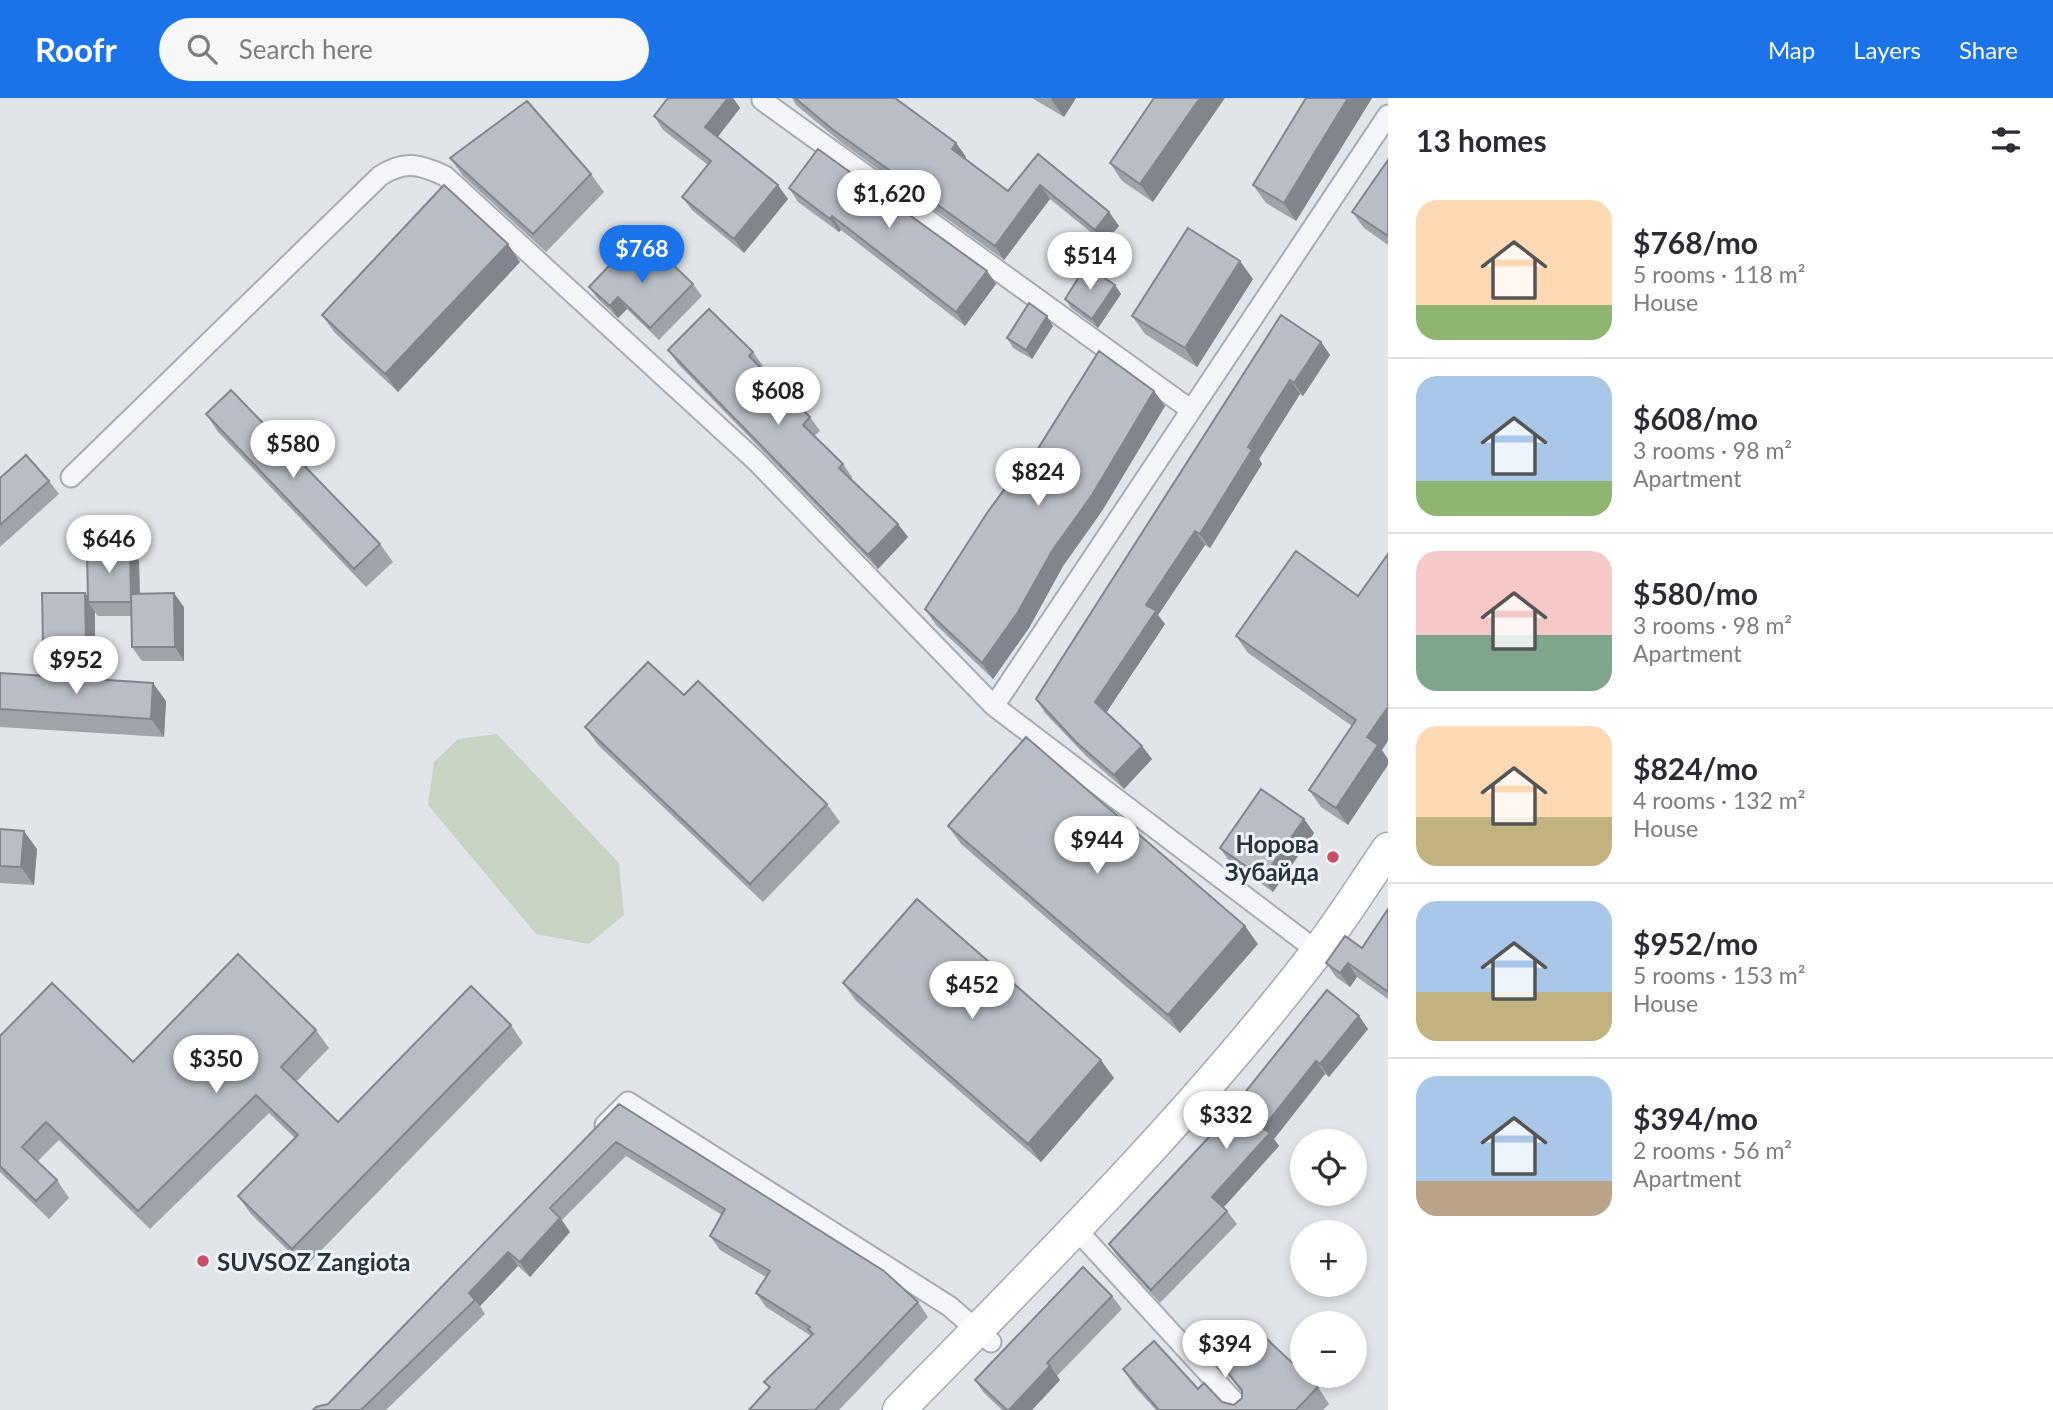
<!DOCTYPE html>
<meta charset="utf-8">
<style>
:root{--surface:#fff;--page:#f7f7f7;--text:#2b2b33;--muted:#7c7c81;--line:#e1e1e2;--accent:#1a73e8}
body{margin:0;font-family:Lato,sans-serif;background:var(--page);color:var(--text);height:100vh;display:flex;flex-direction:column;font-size:26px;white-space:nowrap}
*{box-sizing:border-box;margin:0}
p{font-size:23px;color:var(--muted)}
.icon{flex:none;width:38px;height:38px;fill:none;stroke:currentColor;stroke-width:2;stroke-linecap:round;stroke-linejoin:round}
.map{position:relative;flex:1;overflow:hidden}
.sheet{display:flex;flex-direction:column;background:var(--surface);width:665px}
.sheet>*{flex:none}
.buttons{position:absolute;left:1290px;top:1031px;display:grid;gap:14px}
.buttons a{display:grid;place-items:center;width:77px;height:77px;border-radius:50%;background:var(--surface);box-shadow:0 4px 10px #0003;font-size:35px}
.price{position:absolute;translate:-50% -60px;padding:0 16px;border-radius:24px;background:#fff;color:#222;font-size:23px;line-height:46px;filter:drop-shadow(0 2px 4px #0008)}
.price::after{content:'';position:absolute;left:50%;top:42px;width:21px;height:16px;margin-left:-10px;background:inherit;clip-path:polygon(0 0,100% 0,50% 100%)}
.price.selected{background:var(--accent);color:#fff}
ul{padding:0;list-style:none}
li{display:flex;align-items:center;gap:21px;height:175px;padding:0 28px}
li+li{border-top:2px solid var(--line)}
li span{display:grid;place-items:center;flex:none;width:196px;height:140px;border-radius:21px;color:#555}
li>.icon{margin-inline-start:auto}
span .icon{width:84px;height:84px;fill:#fffc;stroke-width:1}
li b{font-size:30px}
h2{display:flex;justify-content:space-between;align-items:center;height:84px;padding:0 28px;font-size:30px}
header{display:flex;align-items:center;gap:42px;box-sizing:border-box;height:98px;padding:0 35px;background:var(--accent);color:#fff}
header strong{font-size:33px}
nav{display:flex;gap:38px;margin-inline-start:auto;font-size:24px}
.search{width:490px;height:63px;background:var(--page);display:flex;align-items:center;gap:18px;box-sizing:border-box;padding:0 24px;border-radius:38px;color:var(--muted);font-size:26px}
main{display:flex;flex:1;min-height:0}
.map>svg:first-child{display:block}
.green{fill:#c8d3c3}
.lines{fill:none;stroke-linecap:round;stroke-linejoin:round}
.street-casing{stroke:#a6acb3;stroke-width:23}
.primary-casing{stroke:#a1aab4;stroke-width:35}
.street{stroke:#f4f5f8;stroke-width:19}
.primary{stroke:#fff;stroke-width:32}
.wall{fill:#9fa3aa}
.shaded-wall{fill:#82858b}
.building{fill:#b9bec6;stroke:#82858b;stroke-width:2}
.poi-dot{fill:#c84d66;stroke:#f1f4f7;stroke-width:2.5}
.labels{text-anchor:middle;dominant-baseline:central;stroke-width:6;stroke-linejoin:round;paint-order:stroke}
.poi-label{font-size:24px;font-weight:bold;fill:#2a3340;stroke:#f1f4f7;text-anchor:end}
</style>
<header>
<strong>Roofr</strong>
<div class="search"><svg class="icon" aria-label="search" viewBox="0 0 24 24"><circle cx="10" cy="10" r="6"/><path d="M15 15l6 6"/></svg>Search here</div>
<nav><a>Map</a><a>Layers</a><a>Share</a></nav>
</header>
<main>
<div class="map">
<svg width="1388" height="1312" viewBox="0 0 1388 1312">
<rect width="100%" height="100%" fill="#e1e5e9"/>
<path class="green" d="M 497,636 L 619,765 L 624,817 L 589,846 L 536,836 L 428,707 L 434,664 L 458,641 Z"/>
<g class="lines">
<defs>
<path id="street" d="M 762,2 L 1191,312
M 71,379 L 380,78 C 404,62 420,66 445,78 L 756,363 L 994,608 L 1317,853
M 994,608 L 1388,17
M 605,1027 L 628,1004 L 949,1208 L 991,1244
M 1087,1143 L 1242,1312"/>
<path id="primary" d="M 899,1312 C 1039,1169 1183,1026 1306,868 C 1336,831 1361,790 1388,751"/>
</defs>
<use href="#street" class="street-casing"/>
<use href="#primary" class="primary-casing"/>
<use href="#street" class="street"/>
<use href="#primary" class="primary"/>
</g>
<path class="wall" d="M 668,0 L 733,0 L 740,10 L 718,39 L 788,101 L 744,155 L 692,112 L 682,99 L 708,67 L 663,32 L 654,18 Z
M 792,0 L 895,0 L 956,45 L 966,59 L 964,61 L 1008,93 L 1038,56 L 1109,114 L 1119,128 L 1104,145 L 1050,101 L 1004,162 L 842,45 L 796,7 Z
M 1032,0 L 1076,0 L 1064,19 Z
M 1154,0 L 1153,104 L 1122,83 L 1110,65 Z
M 1306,0 L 1372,0 L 1296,123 L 1266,105 L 1253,87 Z
M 450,60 L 591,76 L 604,94 L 546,154 L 463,78 Z
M 1388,62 L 1388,147 L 1364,130 L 1352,114 Z
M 789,90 L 987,173 L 996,186 L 965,228 L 841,132 L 839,134 L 798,104 Z
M 520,164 L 398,294 L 335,235 L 322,217 Z
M 649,168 L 693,186 L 702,198 L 659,242 L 627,211 L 618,220 L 598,201 L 589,189 Z
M 1253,181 L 1197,269 L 1145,236 L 1132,218 Z
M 1115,187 L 1121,196 L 1098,230 L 1071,210 L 1065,201 Z
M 1053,228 L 1032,261 L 1013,250 L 1007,240 Z
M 1321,244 L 1330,257 L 1303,298 L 1300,296 L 1259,361 L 1262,366 L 1210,450 L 1205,447 L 1158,517 L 1165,526 L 1106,615 L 1152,661 L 1124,691 L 1086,658 L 1045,615 L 1036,601 Z
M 668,252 L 753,254 L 763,268 L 761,269 L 810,319 L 820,333 L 814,338 L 843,366 L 852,379 L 851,381 L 898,426 L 908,439 L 878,471 L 678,266 Z
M 1154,293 L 1165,308 L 1102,413 L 1063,468 L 1029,530 L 993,581 L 936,527 L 925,511 L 1034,357 Z
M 206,316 L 380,446 L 393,464 L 366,489 L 218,334 Z
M 0,380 L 49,383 L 59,396 L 0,449 Z
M 1296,453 L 1382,652 L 1348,727 L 1321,709 L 1309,692 L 1352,628 L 1248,555 L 1236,538 Z
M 139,463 L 140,495 L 184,509 L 184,563 L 142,563 L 132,549 L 131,518 L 98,518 L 95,514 L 95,563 L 53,563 L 43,549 L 85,495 L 88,499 Z
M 0,575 L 166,603 L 164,639 L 0,629 Z
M 684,597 L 827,706 L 840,724 L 763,804 L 598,647 L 585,629 Z
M 1304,721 L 1314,735 L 1273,794 L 1230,764 L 1220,750 Z
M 948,728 L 1258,846 L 1180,935 L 961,746 Z
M 0,731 L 37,751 L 34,787 L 0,785 Z
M 1388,811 L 1388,901 L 1357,879 L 1350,889 L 1336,879 L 1326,865 L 1362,850 Z
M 843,885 L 1114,980 L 1041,1064 L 856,903 Z
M 1359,918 L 1368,931 L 1329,979 L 1325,976 L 1274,1041 L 1279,1048 L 1224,1109 L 1237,1126 L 1160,1205 L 1118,1159 L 1109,1146 Z
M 511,927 L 523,945 L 305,1169 L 251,1116 L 238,1098 L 295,1040 L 269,1015 L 150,1131 L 59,1042 L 37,1064 L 57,1082 L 69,1100 L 49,1121 L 0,1074 L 0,938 L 133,964 L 316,932 L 329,950 L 296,984 L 338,1024 Z
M 619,1006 L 918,1204 L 928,1219 L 839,1312 L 749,1312 L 769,1290 L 764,1284 L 811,1238 L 766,1209 L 756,1195 L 766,1179 L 720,1152 L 710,1138 L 722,1117 L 626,1058 L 562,1122 L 570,1134 L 530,1179 L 518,1168 L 480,1208 L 485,1216 L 386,1312 L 313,1312 L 328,1306 Z
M 1112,1198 L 1122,1211 L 1057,1278 L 1060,1282 L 1032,1312 L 1002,1312 L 984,1295 L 975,1282 Z
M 1221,1267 L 1318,1289 L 1329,1306 L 1323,1312 L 1156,1312 L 1134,1288 L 1123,1271 L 1198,1291 L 1222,1304 L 1234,1307 L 1242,1300 L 1242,1295 Z"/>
<path class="shaded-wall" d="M 728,0 L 733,0 L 740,10 L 715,42 L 705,29 Z
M 1052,0 L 1076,0 L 1064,19 L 1051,1 Z
M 1200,0 L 1225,0 L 1153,104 L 1140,86 Z
M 1348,0 L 1372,0 L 1296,123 L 1284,105 Z
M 956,45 L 966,59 L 961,65 L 952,51 Z
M 778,87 L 788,101 L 744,155 L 734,141 Z
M 1040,87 L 1050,101 L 1004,162 L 995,148 Z
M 1109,114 L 1119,128 L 1104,145 L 1095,132 Z
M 832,118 L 841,132 L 839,134 L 830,121 Z
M 508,146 L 520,164 L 398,294 L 385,276 Z
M 1240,163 L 1253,181 L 1197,269 L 1185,250 Z
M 987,173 L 996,186 L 965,228 L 956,214 Z
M 1115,187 L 1121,196 L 1098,230 L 1092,221 Z
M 618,199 L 627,211 L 618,220 L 610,208 Z
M 1047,218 L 1053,228 L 1032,261 L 1026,252 Z
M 1321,244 L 1330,257 L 1303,298 L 1294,285 Z
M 1290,282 L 1300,296 L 1259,361 L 1262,366 L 1210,450 L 1200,436 L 1248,349 Z
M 1154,293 L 1165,308 L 1102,413 L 1063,468 L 1029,530 L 993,581 L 982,565 Z
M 898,426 L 908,439 L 878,471 L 868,457 Z
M 1195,433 L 1205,447 L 1158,517 L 1165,526 L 1104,618 L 1095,604 L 1146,507 Z
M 130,450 L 139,463 L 140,517 L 131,504 Z
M 85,495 L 92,504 L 88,504 L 95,514 L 95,563 L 86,549 Z
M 174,495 L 184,509 L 184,563 L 175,549 Z
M 153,585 L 166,603 L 164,639 L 151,621 Z
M 1388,609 L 1388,643 L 1382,652 L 1388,661 L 1388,667 L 1348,727 L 1336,710 L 1367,639 Z
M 1142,648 L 1152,661 L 1124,691 L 1114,677 Z
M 1304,721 L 1314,735 L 1273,794 L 1263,780 Z
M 24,733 L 37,751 L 34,787 L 21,769 Z
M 1245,828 L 1258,846 L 1180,935 L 1168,917 Z
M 1348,865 L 1357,879 L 1350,889 L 1340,875 Z
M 1359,918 L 1368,931 L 1329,979 L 1320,966 Z
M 1101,962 L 1114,980 L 1041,1064 L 1028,1046 Z
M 1316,963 L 1325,976 L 1274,1041 L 1279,1048 L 1221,1112 L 1212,1099 L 1263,1030 Z
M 560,1120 L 570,1134 L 530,1179 L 520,1164 Z
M 508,1154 L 518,1168 L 480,1208 L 475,1202 L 469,1195 Z
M 1050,1268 L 1060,1282 L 1032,1312 L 1009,1312 Z"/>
<path class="building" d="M 668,0 L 728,0 L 705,29 L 778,87 L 734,141 L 682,99 L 711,63 L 654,18 Z
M 795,0 L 895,0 L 956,45 L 952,51 L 1008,93 L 1038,56 L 1109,114 L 1095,132 L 1040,87 L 995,148 L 832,31 Z
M 1154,0 L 1200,0 L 1140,86 L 1110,65 Z
M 1306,0 L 1348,0 L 1284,105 L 1253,87 Z
M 527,3 L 591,76 L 533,136 L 450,60 Z
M 818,51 L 987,173 L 956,214 L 832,118 L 830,121 L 789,90 Z
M 1388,62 L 1388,138 L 1352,114 Z
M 444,87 L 508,146 L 385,276 L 322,217 Z
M 1188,130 L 1240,163 L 1185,250 L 1132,218 Z
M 628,148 L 649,168 L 662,156 L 693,186 L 650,230 L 618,199 L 610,208 L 589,189 Z
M 1086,168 L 1115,187 L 1092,221 L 1065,201 Z
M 1029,205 L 1047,218 L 1026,252 L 1007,240 Z
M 709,211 L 753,254 L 749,258 L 810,319 L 803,327 L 843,366 L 839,370 L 898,426 L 868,457 L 668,252 Z
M 1281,217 L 1321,244 L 1294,285 L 1290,282 L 1248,349 L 1252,352 L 1200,436 L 1195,433 L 1146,507 L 1156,513 L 1095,604 L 1142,648 L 1114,677 L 1076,644 L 1036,601 Z
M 1099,253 L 1154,293 L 1092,397 L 1052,453 L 1018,514 L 982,565 L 925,511 L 987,415 L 1031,355 L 1034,357 Z
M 231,292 L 380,446 L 354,471 L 206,316 Z
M 26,357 L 49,383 L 0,427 L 0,380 Z
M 87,450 L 130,450 L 131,504 L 88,504 Z
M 1296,453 L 1358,498 L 1388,456 L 1388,609 L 1367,639 L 1378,647 L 1336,710 L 1309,692 L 1356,622 L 1236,538 Z
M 42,495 L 85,495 L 86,549 L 43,549 Z
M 174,495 L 175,549 L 132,549 L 131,496 Z
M 648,564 L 684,597 L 698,583 L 827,706 L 750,786 L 585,629 Z
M 0,575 L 153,585 L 151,621 L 0,611 Z
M 1026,639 L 1245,828 L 1168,917 L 948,728 Z
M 1261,691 L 1304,721 L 1263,780 L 1220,750 Z
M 0,731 L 24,733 L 21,769 L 0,768 Z
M 917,801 L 1101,962 L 1028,1046 L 843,885 Z
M 1388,811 L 1388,894 L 1348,865 L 1340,875 L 1326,865 L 1345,838 L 1362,850 Z
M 238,856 L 316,932 L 281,969 L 338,1024 L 471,888 L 511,927 L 292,1151 L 238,1098 L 298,1037 L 256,997 L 138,1113 L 46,1024 L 22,1049 L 57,1082 L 36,1103 L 0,1068 L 0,938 L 52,885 L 133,964 Z
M 1327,892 L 1359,918 L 1320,966 L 1316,963 L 1263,1030 L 1270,1035 L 1212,1099 L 1227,1113 L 1151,1192 L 1109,1146 L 1210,1038 Z
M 619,1006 L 884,1173 L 918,1204 L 815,1312 L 749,1312 L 770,1289 L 764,1284 L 813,1236 L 808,1231 L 810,1229 L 756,1195 L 770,1173 L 710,1138 L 725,1111 L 616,1044 L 550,1110 L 560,1120 L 520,1164 L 508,1154 L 469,1195 L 475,1202 L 361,1312 L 313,1312 L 316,1309 L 328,1306 Z
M 1083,1169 L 1112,1198 L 1047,1265 L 1050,1268 L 1009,1312 L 1007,1312 L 975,1282 Z
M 1256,1231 L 1302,1274 L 1302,1278 L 1305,1278 L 1318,1289 L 1296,1312 L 1159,1312 L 1123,1271 L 1154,1243 L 1198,1291 L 1204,1285 L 1222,1304 L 1234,1307 L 1242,1300 L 1242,1292 L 1221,1267 Z"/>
<g class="poi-dot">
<circle cx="1333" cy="759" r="7"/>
<circle cx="203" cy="1163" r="7"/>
</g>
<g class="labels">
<g class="poi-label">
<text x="1319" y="745">Норова<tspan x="1319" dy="28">Зубайда</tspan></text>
<text x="217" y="1163" text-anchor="start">SUVSOZ Zangiota</text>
</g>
</g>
</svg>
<div class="buttons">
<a><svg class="icon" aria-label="locate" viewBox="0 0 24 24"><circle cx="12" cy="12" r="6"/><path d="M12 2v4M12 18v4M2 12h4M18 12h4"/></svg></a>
<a>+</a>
<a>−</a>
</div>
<b class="price" style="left:889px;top:132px">$1,620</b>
<b class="price selected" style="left:642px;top:187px">$768</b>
<b class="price" style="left:1090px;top:194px">$514</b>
<b class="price" style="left:778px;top:329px">$608</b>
<b class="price" style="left:293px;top:382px">$580</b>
<b class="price" style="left:1038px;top:410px">$824</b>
<b class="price" style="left:109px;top:477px">$646</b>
<b class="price" style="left:76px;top:598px">$952</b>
<b class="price" style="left:1097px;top:778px">$944</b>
<b class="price" style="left:972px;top:923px">$452</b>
<b class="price" style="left:216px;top:997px">$350</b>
<b class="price" style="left:1226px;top:1053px">$332</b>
<b class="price" style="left:1225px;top:1282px">$394</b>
</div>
<section class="sheet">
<h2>13 homes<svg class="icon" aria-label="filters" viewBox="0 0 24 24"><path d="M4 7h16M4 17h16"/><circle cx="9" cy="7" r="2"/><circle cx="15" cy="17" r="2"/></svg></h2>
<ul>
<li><span style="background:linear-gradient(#ffd9b3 75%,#8fb573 0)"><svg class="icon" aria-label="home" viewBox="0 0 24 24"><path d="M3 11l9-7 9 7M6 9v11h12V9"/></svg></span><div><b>$768/mo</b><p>5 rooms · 118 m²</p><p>House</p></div></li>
<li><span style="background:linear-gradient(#a9c7e8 75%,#8fb573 0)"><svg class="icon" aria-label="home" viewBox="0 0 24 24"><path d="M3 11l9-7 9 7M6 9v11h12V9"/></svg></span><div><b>$608/mo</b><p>3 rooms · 98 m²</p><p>Apartment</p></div></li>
<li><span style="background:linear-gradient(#f6c9c9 60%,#7fa58c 0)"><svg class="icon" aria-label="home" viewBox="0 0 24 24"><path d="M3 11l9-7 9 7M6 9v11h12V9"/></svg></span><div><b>$580/mo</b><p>3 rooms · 98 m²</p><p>Apartment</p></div></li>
<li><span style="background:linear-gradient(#ffd9b3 65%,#c2b280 0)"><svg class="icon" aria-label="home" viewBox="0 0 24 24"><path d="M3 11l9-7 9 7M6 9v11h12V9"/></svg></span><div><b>$824/mo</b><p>4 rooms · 132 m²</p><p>House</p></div></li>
<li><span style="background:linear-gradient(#a9c7e8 65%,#c2b280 0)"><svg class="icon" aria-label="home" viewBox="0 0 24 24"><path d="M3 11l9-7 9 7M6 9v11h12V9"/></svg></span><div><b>$952/mo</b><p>5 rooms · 153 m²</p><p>House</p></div></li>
<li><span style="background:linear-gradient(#a9c7e8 75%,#b9a48a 0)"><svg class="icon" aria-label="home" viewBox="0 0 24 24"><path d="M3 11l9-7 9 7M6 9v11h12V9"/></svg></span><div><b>$394/mo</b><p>2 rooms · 56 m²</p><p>Apartment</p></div></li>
</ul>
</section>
</main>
